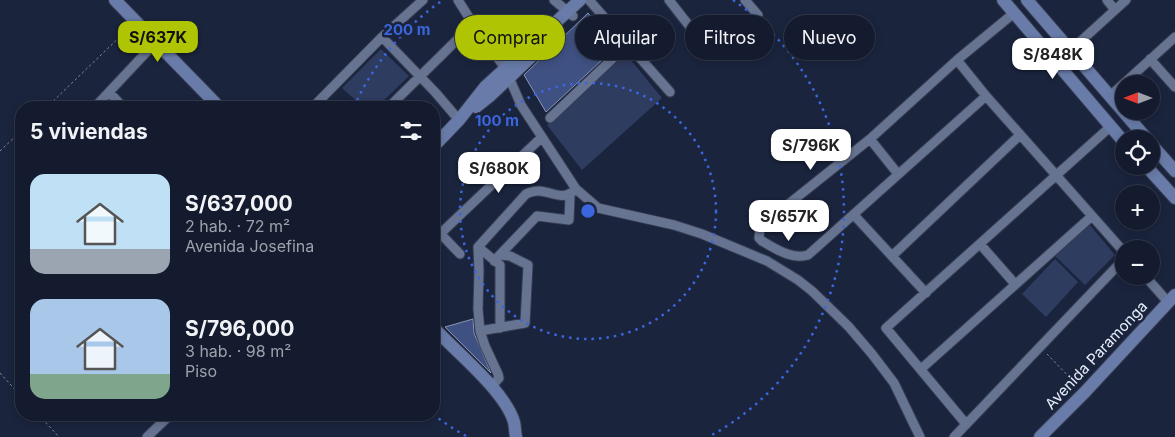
<!DOCTYPE html>
<html lang="es">
<meta charset="utf-8">
<style>
:root{--surface:#141b2e;--page:#21283a;--text:#f1f3f6;--muted:#9da1aa;--line:#33394a;--accent:#afc504}
body{margin:0;font-family:Inter,sans-serif;background:var(--page);color:var(--text);height:100vh;display:flex;flex-direction:column;font-size:19px;white-space:nowrap}
*{box-sizing:border-box;margin:0}
p{font-size:16px;color:var(--muted)}
.icon{flex:none;width:28px;height:28px;fill:none;stroke:currentColor;stroke-width:2;stroke-linecap:round;stroke-linejoin:round}
.map{position:relative;flex:1;overflow:hidden}
.drawer{position:absolute;left:15px;top:101px;width:425px;height:320px;display:flex;flex-direction:column;background:var(--surface);border-radius:20px;box-shadow:0 2px 8px #0003,0 0 0 1px var(--line)}
.drawer>*{flex:none}
.hud{position:absolute;left:455px;top:15px;width:475px;height:45px;display:flex;gap:10px}
.needle{width:32px;rotate:270deg}
.controls{position:absolute;left:1115px;top:75px;display:grid;gap:10px}
.controls a{display:grid;place-items:center;width:45px;height:45px;border-radius:50%;background:var(--surface);box-shadow:0 2px 8px #0003,0 0 0 1px var(--line);font-size:25px}
.price{position:absolute;translate:-50% -42px;padding:0 11px;border-radius:10px;background:#fff;color:#222;font-size:16px;line-height:32px;filter:drop-shadow(0 1px 2px #0008)}
.price::after{content:'';position:absolute;left:50%;top:30px;width:15px;height:11px;margin-left:-8px;background:inherit;clip-path:polygon(0 0,100% 0,50% 100%)}
.price.selected{background:var(--accent);color:#111}
ul{padding:0;list-style:none}
li{display:flex;align-items:center;gap:15px;height:125px;padding:0 15px}
li span{display:grid;place-items:center;flex:none;width:140px;height:100px;border-radius:15px;color:#555}
li>.icon{margin-inline-start:auto}
span .icon{width:60px;height:60px;fill:#fffc;stroke-width:1}
li b{font-size:21px}
h2{display:flex;justify-content:space-between;align-items:center;height:60px;padding:0 15px;font-size:21px}
.pill{padding:0 18px;border-radius:22px;background:var(--surface);box-shadow:0 2px 8px #0003,0 0 0 1px var(--line);font-size:18px;line-height:45px}
.pill.selected{background:var(--accent);color:#111}
.map>svg:first-child{display:block}
.green{fill:#2e3c60}
.building{fill:#3f5182;stroke:#8996b5}
.lines{fill:none;stroke-linecap:round;stroke-linejoin:round}
.street-casing{stroke:#383e53;stroke-width:11}
.secondary-casing{stroke:#383e53;stroke-width:14}
.path{stroke:#80889c;stroke-width:1;stroke-dasharray:2.5 2.5;stroke-linecap:butt}
.street{stroke:#677491;stroke-width:9}
.secondary{stroke:#697ca9;stroke-width:12}
.ring{fill:none;stroke:#3b66dd;stroke-width:2.5;stroke-dasharray:2.5 5}
.labels{text-anchor:middle;dominant-baseline:central;stroke-width:5;stroke-linejoin:round;paint-order:stroke}
.street-label{font-size:15px;fill:#e8eefc;stroke:#1a243d}
.centre{fill:#3b66dd;stroke:#1a243d;stroke-width:2.5}
.ring-label{font-size:15px;text-anchor:middle;font-weight:bold;fill:#3b66dd;stroke:#1a243d;stroke-width:5;stroke-linejoin:round;paint-order:stroke}
</style>
<div class="map">
<svg width="1175" height="437" viewBox="0 0 1175 437">
<rect width="100%" height="100%" fill="#1a243d"/>
<path class="green" d="M 381,49 L 409,76 L 377,107 L 363,107 L 342,88 Z
M 626,54 L 662,98 L 582,170 L 547,125 Z
M 1089,224 L 1115,255 L 1085,285 L 1055,256 Z
M 1055,259 L 1078,282 L 1046,317 L 1022,294 Z"/>
<path class="building" d="M 588,13 L 616,47 L 546,112 L 524,75 Z
M 473,319 L 474,333 L 491,373 L 445,327 Z"/>
<g class="lines">
<defs>
<path id="street" d="M 458,0 L 473,24 L 505,68 L 521,105 L 576,189 L 598,208 L 674,225 L 702,234 L 767,261 L 798,280 L 812,291 L 849,327 L 872,354 L 894,383 L 920,437
M 554,0 L 573,16
M 589,0 L 670,92
M 669,0 L 712,55
M 745,0 L 758,15
M 1107,0 L 1115,10
M 382,37 L 435,92 L 459,120
M 1071,50 L 1126,0
M 1150,59 L 1175,87
M 957,60 L 986,96 L 1124,252
M 109,92 L 124,108
M 986,96 L 808,255 C 792,260 776,249 762,241 L 759,238 L 760,228 L 766,222 L 870,139 L 957,60 L 1014,13
M 1110,96 L 1175,37
M 94,108 L 156,42
M 312,108 L 382,37 L 423,0
M 388,108 L 473,24
M 550,118 L 627,45
M 870,139 L 898,174
M 854,215 L 926,293
M 434,227 L 460,254
M 440,234 L 542,137
M 980,244 L 1015,284
M 478,247 L 500,265 L 500,328
M 892,256 L 1020,135
M 494,261 L 537,216 L 569,220 L 570,195
M 1145,276 L 1168,302
M 480,331 L 525,323 L 528,265 L 510,256 L 501,255
M 921,369 L 1092,216
M 491,387 L 499,378 L 498,374 L 485,346 L 480,331 L 478,309 L 479,270 L 478,247 L 526,194 C 546,183 559,206 576,189
M 966,424 L 886,328 L 1110,127
M 147,437 L 170,415
M 954,437 L 1124,259"/>
<path id="secondary" d="M 115,0 L 220,108
M 1003,0 L 1124,142
M 1027,0 L 1147,139
M 476,107 L 491,95 L 551,38
M 1151,144 L 1175,171
M 434,146 L 459,120 L 485,87 L 580,0
M 1146,166 L 1175,198
M 434,328 C 456,352 505,391 514,422 C 515,426 515,432 516,437
M 1040,437 L 1085,392 L 1175,295"/>
</defs>
<use href="#street" class="street-casing"/>
<use href="#secondary" class="secondary-casing"/>
<path class="path" d="M 46,108 L 128,29
M 0,151 L 21,131
M 1047,354 L 1077,385
M 0,373 L 21,396
M 39,415 L 59,437"/>
<use href="#street" class="street"/>
<use href="#secondary" class="secondary"/>
</g>
<g class="ring">
<circle cx="588" cy="211" r="128"/>
<path d="M466 436A256 256 0 0 1 434 415M354 107A256 256 0 0 1 443 0M733 0A256 256 0 0 1 710 436"/>
</g>
<g class="labels">
<g class="street-label">
<text transform="translate(1096 355) rotate(-47)">Avenida Paramonga</text>
</g>
</g>
<circle cx="588" cy="211" r="8" class="centre"/>
<g class="ring-label">
<text x="407" y="35">200 m</text>
<text x="497" y="126">100 m</text>
</g>
</svg>
<div class="controls">
<a><svg class="needle" viewBox="-14 -14 28 28"><path d="M0-13l5 13h-10z" fill="#e53935"/><path d="M0 13l5-13h-10z" fill="#9da1aa"/></svg></a>
<a><svg class="icon" aria-label="locate" viewBox="0 0 24 24"><circle cx="12" cy="12" r="6"/><path d="M12 2v4M12 18v4M2 12h4M18 12h4"/></svg></a>
<a>+</a>
<a>−</a>
</div>
<b class="price selected" style="left:158px;top:63px">S/637K</b>
<b class="price" style="left:1053px;top:80px">S/848K</b>
<b class="price" style="left:811px;top:171px">S/796K</b>
<b class="price" style="left:499px;top:194px">S/680K</b>
<b class="price" style="left:789px;top:242px">S/657K</b>
<div class="hud">
<a class="pill selected">Comprar</a>
<a class="pill">Alquilar</a>
<a class="pill">Filtros</a>
<a class="pill">Nuevo</a>
</div>
<section class="drawer">
<h2>5 viviendas<svg class="icon" aria-label="filters" viewBox="0 0 24 24"><path d="M4 7h16M4 17h16"/><circle cx="9" cy="7" r="2"/><circle cx="15" cy="17" r="2"/></svg></h2>
<ul>
<li><span style="background:linear-gradient(#bfe0f5 75%,#9aa5b1 0)"><svg class="icon" aria-label="home" viewBox="0 0 24 24"><path d="M3 11l9-7 9 7M6 9v11h12V9"/></svg></span><div><b>S/637,000</b><p>2 hab. · 72 m²</p><p>Avenida Josefina</p></div></li>
<li><span style="background:linear-gradient(#a9c7e8 75%,#7fa58c 0)"><svg class="icon" aria-label="home" viewBox="0 0 24 24"><path d="M3 11l9-7 9 7M6 9v11h12V9"/></svg></span><div><b>S/796,000</b><p>3 hab. · 98 m²</p><p>Piso</p></div></li>
</ul>
</section>
</div>
